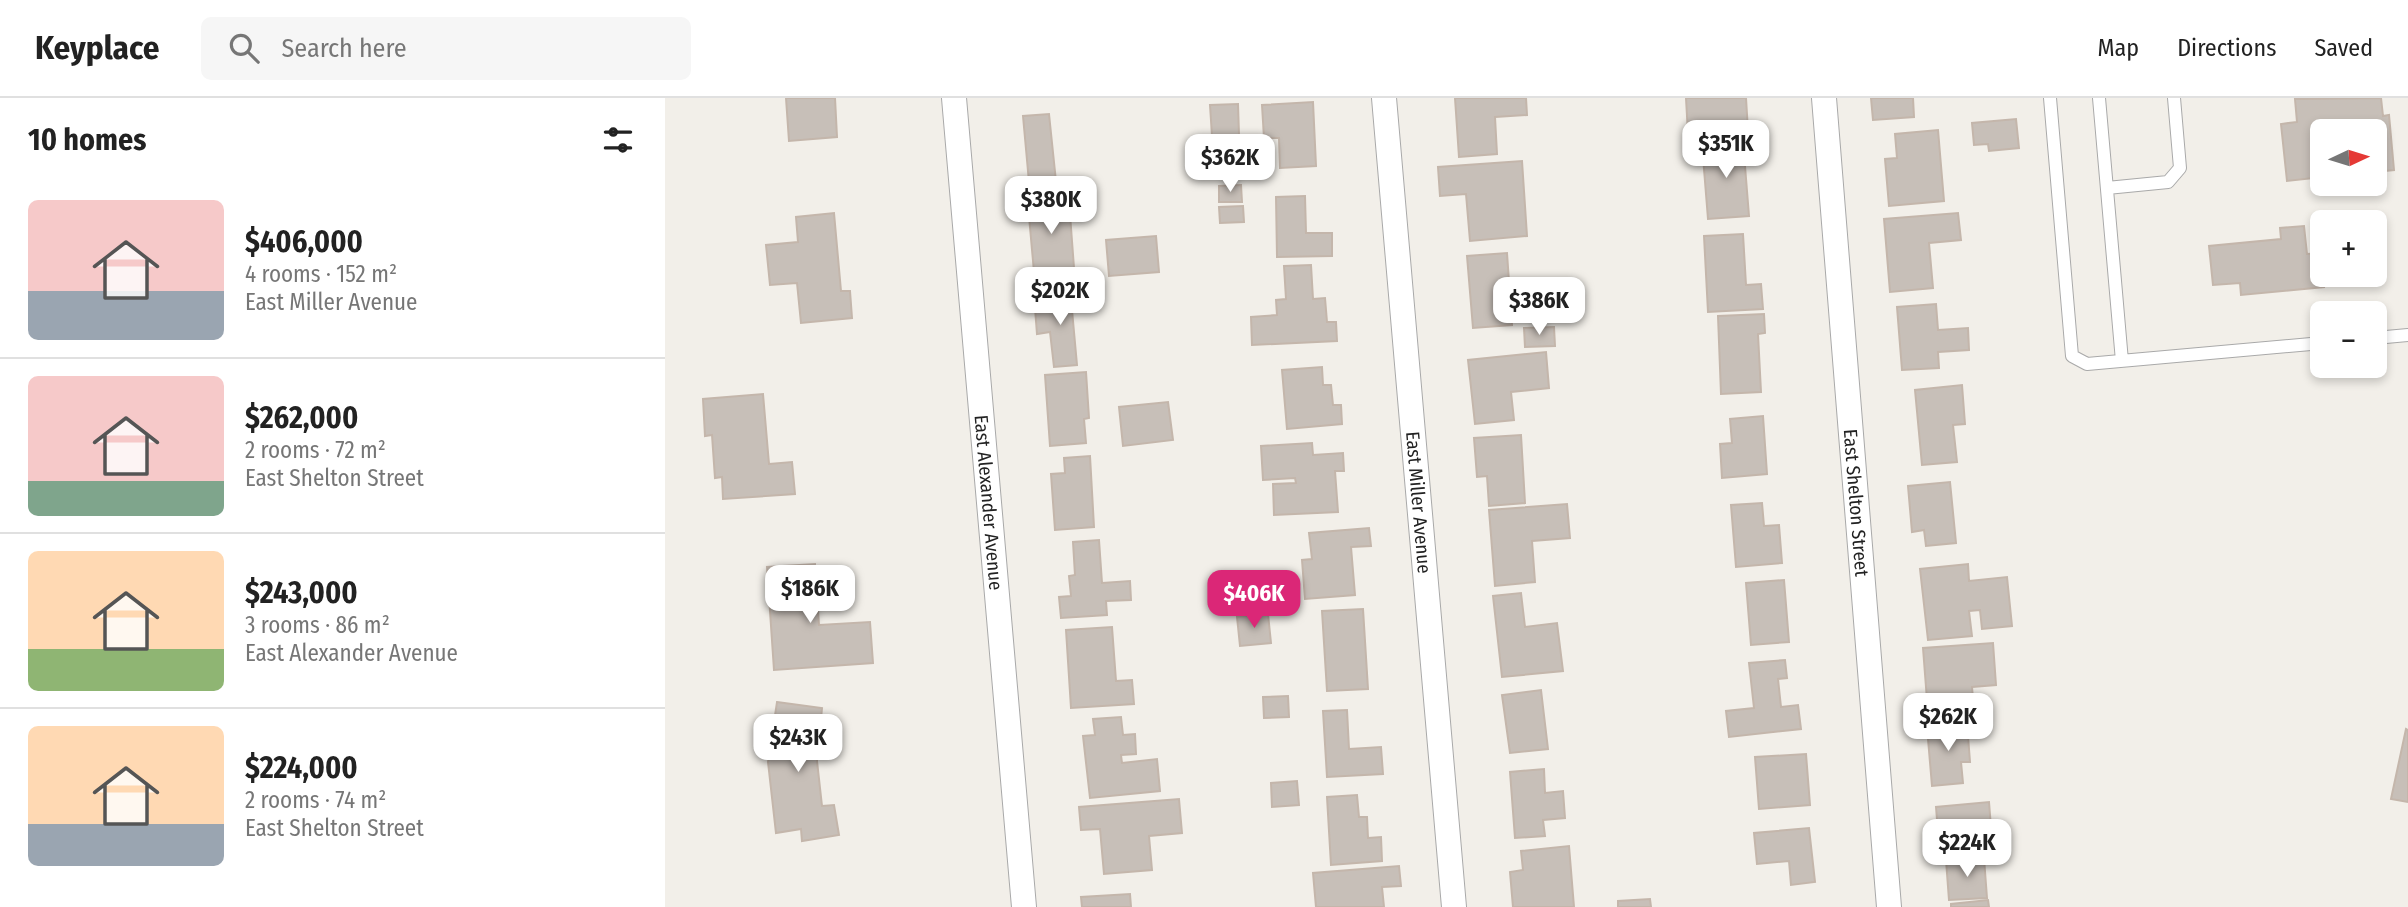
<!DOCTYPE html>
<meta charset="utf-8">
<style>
:root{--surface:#fff;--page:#f6f6f6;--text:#222;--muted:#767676;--line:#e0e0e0;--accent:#db2777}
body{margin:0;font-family:"Fira Sans Condensed",sans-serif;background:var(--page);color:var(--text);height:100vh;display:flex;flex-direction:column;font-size:26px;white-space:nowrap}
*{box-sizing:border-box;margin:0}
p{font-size:23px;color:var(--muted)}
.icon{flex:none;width:38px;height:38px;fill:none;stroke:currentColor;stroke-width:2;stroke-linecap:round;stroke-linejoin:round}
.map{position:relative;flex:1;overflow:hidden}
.sheet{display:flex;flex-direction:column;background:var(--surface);width:665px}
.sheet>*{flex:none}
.needle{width:46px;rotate:86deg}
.fabs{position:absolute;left:1645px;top:21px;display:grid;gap:14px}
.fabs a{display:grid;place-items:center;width:77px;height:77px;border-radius:10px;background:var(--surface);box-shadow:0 4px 10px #0003;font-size:35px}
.price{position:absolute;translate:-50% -60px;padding:0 16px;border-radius:14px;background:#fff;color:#222;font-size:23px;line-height:46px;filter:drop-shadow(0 2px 4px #0008)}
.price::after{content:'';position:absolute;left:50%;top:42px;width:21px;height:16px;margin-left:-10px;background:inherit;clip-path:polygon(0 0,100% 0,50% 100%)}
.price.current{background:var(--accent);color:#fff}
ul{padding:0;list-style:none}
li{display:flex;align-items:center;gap:21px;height:175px;padding:0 28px}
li+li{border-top:2px solid var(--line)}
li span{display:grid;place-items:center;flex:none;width:196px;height:140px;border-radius:10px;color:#555}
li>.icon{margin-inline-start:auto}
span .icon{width:84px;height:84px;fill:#fffc;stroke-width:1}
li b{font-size:30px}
h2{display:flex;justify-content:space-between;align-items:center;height:84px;padding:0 28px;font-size:30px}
header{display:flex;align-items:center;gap:42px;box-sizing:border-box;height:98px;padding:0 35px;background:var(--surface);border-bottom:2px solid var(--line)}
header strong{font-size:33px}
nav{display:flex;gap:38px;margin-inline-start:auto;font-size:24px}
.search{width:490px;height:63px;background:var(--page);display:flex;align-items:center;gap:18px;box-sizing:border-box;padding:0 24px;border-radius:10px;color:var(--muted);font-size:26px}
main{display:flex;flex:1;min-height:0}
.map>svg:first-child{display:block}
.building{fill:#c7bfb8;stroke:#c4b6ab;stroke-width:2}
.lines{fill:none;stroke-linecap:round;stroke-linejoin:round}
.service-casing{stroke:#a9a9a9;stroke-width:14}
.minor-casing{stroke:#a9a9a9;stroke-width:26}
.service{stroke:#fff;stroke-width:12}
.minor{stroke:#fff;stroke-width:24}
.labels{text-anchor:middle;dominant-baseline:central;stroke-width:6;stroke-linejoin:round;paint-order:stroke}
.street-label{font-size:19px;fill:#222;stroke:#fff}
</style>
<header>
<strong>Keyplace</strong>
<div class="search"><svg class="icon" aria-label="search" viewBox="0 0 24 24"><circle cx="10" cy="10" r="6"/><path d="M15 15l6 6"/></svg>Search here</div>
<nav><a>Map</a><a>Directions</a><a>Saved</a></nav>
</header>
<main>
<section class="sheet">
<h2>10 homes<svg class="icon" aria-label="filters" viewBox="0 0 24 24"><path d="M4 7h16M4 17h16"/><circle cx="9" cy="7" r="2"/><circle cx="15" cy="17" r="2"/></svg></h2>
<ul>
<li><span style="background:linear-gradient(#f6c9c9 65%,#9aa5b1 0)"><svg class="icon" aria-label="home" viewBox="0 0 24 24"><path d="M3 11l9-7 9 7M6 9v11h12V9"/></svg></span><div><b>$406,000</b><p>4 rooms · 152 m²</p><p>East Miller Avenue</p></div></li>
<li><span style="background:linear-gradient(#f6c9c9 75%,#7fa58c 0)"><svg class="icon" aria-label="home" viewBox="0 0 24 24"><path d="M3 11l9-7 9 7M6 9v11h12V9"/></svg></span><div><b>$262,000</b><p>2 rooms · 72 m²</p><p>East Shelton Street</p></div></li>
<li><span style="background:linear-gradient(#ffd9b3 70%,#8fb573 0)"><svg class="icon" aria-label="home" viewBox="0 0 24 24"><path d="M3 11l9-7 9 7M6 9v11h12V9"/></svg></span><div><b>$243,000</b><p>3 rooms · 86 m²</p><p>East Alexander Avenue</p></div></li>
<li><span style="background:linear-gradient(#ffd9b3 70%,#9aa5b1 0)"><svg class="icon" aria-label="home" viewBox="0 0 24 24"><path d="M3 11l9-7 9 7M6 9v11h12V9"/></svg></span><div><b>$224,000</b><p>2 rooms · 74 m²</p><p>East Shelton Street</p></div></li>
</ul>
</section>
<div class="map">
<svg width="1743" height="809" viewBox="0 0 1743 809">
<rect width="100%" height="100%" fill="#f2efe9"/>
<path class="building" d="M 121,0 L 170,0 L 172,39 L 124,43 Z
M 790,0 L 861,0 L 862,17 L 830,19 L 832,56 L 794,59 Z
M 1021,0 L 1081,0 L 1083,33 L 1023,36 Z
M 1206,0 L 1248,0 L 1249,19 L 1208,22 Z
M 1716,0 L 1718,18 L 1724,17 L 1729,72 L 1710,74 L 1710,33 L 1657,33 L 1657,79 L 1622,83 L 1616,26 L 1632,24 L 1630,1 Z
M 648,4 L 651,68 L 615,70 L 614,40 L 599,40 L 597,7 Z
M 573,6 L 574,37 L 547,38 L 545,7 Z
M 384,16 L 392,93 L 365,95 L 358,18 Z
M 1351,21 L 1354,50 L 1324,53 L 1323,46 L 1309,47 L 1307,25 Z
M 1273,32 L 1279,103 L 1224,108 L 1220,61 L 1232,60 L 1230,36 Z
M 1078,43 L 1084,118 L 1043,121 L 1037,46 Z
M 556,55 L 557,77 L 530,79 L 528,57 Z
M 857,63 L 862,138 L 805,143 L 801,96 L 775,98 L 773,69 Z
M 576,87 L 577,104 L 554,104 L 554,88 Z
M 640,98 L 641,135 L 667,135 L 667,158 L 612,159 L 611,99 Z
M 404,103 L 409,170 L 369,174 L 363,107 Z
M 578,108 L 579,124 L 555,125 L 554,109 Z
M 169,115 L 176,193 L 185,193 L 187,220 L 136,225 L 132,185 L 105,187 L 101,147 L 133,144 L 131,119 Z
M 1293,115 L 1296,142 L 1264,145 L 1268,190 L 1225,194 L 1219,121 Z
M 1639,128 L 1642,156 L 1656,155 L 1659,189 L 1576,197 L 1575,185 L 1548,187 L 1544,148 L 1616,141 L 1615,130 Z
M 1078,136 L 1081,187 L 1096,186 L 1098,211 L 1043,214 L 1039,138 Z
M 491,138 L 494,174 L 444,178 L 441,142 Z
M 842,155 L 847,227 L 808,230 L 802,158 Z
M 646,167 L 648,201 L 660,200 L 662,224 L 671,224 L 672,243 L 587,247 L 586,219 L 612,217 L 611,202 L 621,201 L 619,168 Z
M 412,191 L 414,211 L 407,212 L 412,267 L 389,269 L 385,234 L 372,236 L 370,210 L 394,208 L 393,192 Z
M 1271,206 L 1273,232 L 1303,230 L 1304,252 L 1273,254 L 1274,270 L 1237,272 L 1232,209 Z
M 1099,216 L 1100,235 L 1093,236 L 1096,294 L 1056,296 L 1053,218 Z
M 889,229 L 890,248 L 860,249 L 859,230 Z
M 881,254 L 884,290 L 846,294 L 849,322 L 810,326 L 803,262 Z
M 657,269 L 658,287 L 666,287 L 668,307 L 676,307 L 677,326 L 622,331 L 617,272 Z
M 421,274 L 424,320 L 419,321 L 421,345 L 385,348 L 380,277 Z
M 1297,287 L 1300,326 L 1288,327 L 1292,364 L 1257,367 L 1250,292 Z
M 98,296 L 104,366 L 127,364 L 130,396 L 58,401 L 57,379 L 50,380 L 47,337 L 40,338 L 38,301 Z
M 503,304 L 508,342 L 458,348 L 454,309 Z
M 1098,318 L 1102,376 L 1057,380 L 1055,346 L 1067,345 L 1065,321 Z
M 856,337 L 860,405 L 824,408 L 822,378 L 812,379 L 809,340 Z
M 647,345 L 648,357 L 678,355 L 679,373 L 670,373 L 673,414 L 609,417 L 608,386 L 631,385 L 630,380 L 598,382 L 596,348 Z
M 425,358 L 429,429 L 390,432 L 386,376 L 400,375 L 399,360 Z
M 1285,384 L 1291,445 L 1261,448 L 1259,432 L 1247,434 L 1243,388 Z
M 1097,405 L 1099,428 L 1114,427 L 1117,465 L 1071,469 L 1066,407 Z
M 902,406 L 905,440 L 867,443 L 870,484 L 830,488 L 824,412 Z
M 704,430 L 706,448 L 686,449 L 690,497 L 640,501 L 637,462 L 647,461 L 644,435 Z
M 434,442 L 437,485 L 465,483 L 466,502 L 441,503 L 442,517 L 396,520 L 394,499 L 406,498 L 404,478 L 410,477 L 408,444 Z
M 150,466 L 154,527 L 205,524 L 208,565 L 109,572 L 102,469 Z
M 1303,466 L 1304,483 L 1342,479 L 1347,528 L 1317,531 L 1315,512 L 1304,513 L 1307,538 L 1263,542 L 1255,471 Z
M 1119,482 L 1124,544 L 1086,547 L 1081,485 Z
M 856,495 L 860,529 L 892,525 L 898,573 L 837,579 L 828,498 Z
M 698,511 L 703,591 L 662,593 L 657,513 Z
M 603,516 L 606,545 L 575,548 L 572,519 Z
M 447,529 L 451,583 L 467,582 L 469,606 L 406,610 L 401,532 Z
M 1328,545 L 1331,587 L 1307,589 L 1309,612 L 1263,615 L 1258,550 Z
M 1120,562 L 1122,580 L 1113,581 L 1116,609 L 1133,607 L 1136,631 L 1064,639 L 1061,613 L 1089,610 L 1084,565 Z
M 876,592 L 883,651 L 845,655 L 837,597 Z
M 623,598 L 624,619 L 599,620 L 598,599 Z
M 112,604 L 157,610 L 152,663 L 157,708 L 169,707 L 174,737 L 137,743 L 136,731 L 111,735 L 103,664 Z
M 682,612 L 684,651 L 716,649 L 718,676 L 662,679 L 658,613 Z
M 456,619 L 458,637 L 470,636 L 471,656 L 456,657 L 457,665 L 492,661 L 495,693 L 425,700 L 418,638 L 430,637 L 428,621 Z
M 1302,625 L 1305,664 L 1296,664 L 1298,685 L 1267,688 L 1262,629 Z
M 1741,631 L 1743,632 L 1743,704 L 1726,701 Z
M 1141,656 L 1145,707 L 1094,711 L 1090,659 Z
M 879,671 L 880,695 L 898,693 L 900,720 L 878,722 L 880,738 L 850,740 L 845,674 Z
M 632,683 L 634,707 L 607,709 L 606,685 Z
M 692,697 L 694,719 L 702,719 L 703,740 L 716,739 L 717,763 L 666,767 L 662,699 Z
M 514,701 L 517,735 L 484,738 L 487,772 L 439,776 L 435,731 L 416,732 L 414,709 Z
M 1324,704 L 1328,755 L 1275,759 L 1271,709 Z
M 1144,730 L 1150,784 L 1126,787 L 1124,763 L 1092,766 L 1089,735 Z
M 904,748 L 909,809 L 848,809 L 845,774 L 858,772 L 856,753 Z
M 1319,760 L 1322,800 L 1284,802 L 1281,762 Z
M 734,768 L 736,788 L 717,789 L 719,809 L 651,809 L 648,775 Z
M 465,796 L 466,809 L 417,809 L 416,799 Z
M 985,801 L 986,809 L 953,809 L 953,803 Z
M 1323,802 L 1324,809 L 1286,809 L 1286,806 Z"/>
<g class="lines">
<defs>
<path id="service" d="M 1385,0 L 1407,258 L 1422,266 L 1657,245
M 1434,0 L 1457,263
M 1442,90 L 1503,84 L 1515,70 L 1509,0
M 1710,240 L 1743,237"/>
<g id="minor">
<path id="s1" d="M 289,0 L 359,809"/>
<path id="s2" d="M 719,0 L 789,809"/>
<path id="s3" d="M 1159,0 L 1224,809"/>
</g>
</defs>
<use href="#service" class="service-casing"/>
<use href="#minor" class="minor-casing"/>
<use href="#service" class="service"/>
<use href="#minor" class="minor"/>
</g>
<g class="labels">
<g class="street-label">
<text stroke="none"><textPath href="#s2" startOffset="406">East Miller Avenue</textPath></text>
<text stroke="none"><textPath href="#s1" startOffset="406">East Alexander Avenue</textPath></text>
<text stroke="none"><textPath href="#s3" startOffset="406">East Shelton Street</textPath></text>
</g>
</g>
</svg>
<div class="fabs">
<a><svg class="needle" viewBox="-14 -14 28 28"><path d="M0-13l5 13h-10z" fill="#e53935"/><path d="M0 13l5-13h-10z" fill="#767676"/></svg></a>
<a>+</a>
<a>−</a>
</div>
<b class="price" style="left:1061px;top:82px">$351K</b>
<b class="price" style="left:565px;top:96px">$362K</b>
<b class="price" style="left:386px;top:138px">$380K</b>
<b class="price" style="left:395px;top:229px">$202K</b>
<b class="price" style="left:874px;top:239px">$386K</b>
<b class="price" style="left:145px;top:527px">$186K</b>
<b class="price current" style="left:589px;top:532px">$406K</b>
<b class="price" style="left:1283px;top:655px">$262K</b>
<b class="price" style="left:133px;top:676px">$243K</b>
<b class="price" style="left:1302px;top:781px">$224K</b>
</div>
</main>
